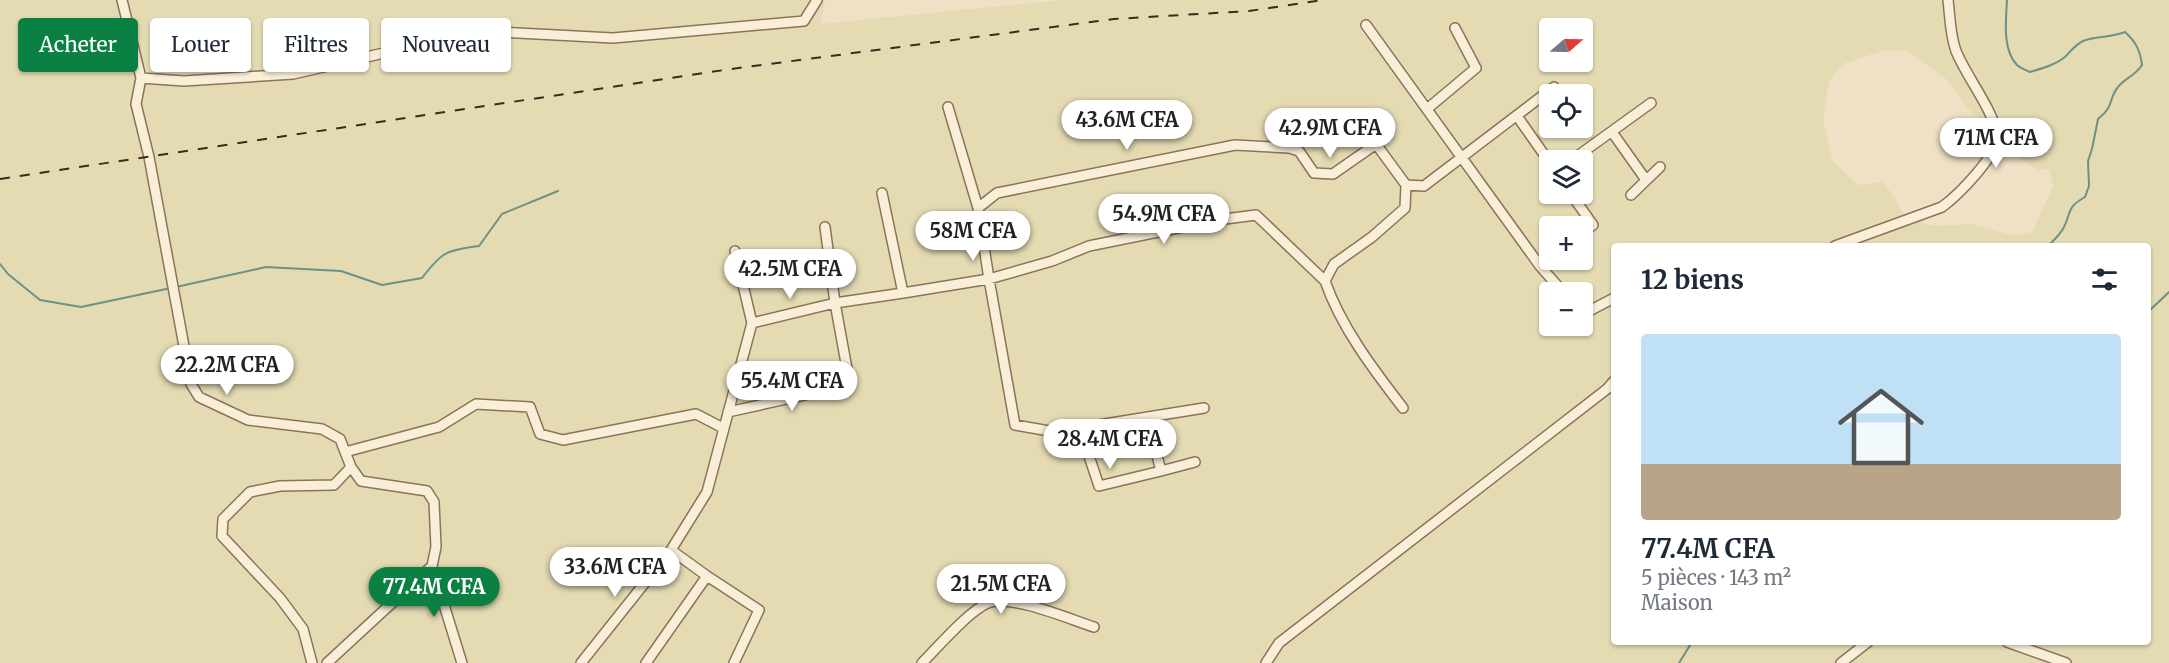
<!DOCTYPE html>
<html lang="fr">
<meta charset="utf-8">
<style>
:root{--surface:#fff;--page:#f6f6f7;--text:#1f2937;--muted:#747a83;--accent:#0b8043}
body{margin:0;font-family:Merriweather,serif;background:var(--page);color:var(--text);height:100vh;display:flex;flex-direction:column;font-size:22px;white-space:nowrap}
*{box-sizing:border-box;margin:0}
p{font-size:20px;color:var(--muted)}
.icon{flex:none;width:33px;height:33px;fill:none;stroke:currentColor;stroke-width:2;stroke-linecap:round;stroke-linejoin:round}
.map{position:relative;flex:1;overflow:hidden}
.sheet{position:absolute;left:1611px;top:243px;width:540px;height:402px;display:flex;flex-direction:column;background:var(--surface);border-radius:6px;box-shadow:0 2px 4px #0004}
.sheet>*{flex:none}
.guide{position:absolute;left:18px;top:18px;width:570px;height:54px;display:flex;gap:12px}
.needle{width:39px;rotate:70deg}
.tools{position:absolute;left:1539px;top:18px;display:grid;gap:12px}
.tools a{display:grid;place-items:center;width:54px;height:54px;border-radius:6px;background:var(--surface);box-shadow:0 2px 4px #0004;font-size:30px}
.price{position:absolute;translate:-50% -51px;padding:0 14px;border-radius:21px;background:#fff;color:#222;font-size:20px;line-height:39px;filter:drop-shadow(0 2px 3px #0008)}
.price::after{content:'';position:absolute;left:50%;top:36px;width:18px;height:14px;margin-left:-9px;background:inherit;clip-path:polygon(0 0,100% 0,50% 100%)}
.price.current{background:var(--accent);color:#fff}
ul{padding:0;list-style:none}
li{display:grid;align-content:center;gap:12px;height:318px;padding:0 30px}
li span{display:grid;place-items:center;height:186px;border-radius:6px;color:#555}
li>.icon{margin-inline-start:auto}
span .icon{width:108px;height:108px;fill:#fffc;stroke-width:1}
li b{font-size:26px}
h2{display:flex;justify-content:space-between;align-items:center;height:72px;padding:0 30px;font-size:26px}
.pill{padding:0 21px;border-radius:6px;background:var(--surface);box-shadow:0 2px 4px #0004;font-size:21px;line-height:54px}
.pill.current{background:var(--accent);color:#fff}
.map>svg:first-child{display:block}
.farmland{fill:#e5dbb3;fill-rule:evenodd}
.lines{fill:none;stroke-linecap:round;stroke-linejoin:round}
.stream{stroke:#6d9187;stroke-width:2}
.minor-casing{stroke:#8b735b;stroke-width:12}
.minor{stroke:#f9efd9;stroke-width:9}
.rail{stroke:#3b2b1f;stroke-width:2;stroke-dasharray:10 10;stroke-linecap:butt}
</style>
<div class="map">
<svg width="2169" height="663" viewBox="0 0 2169 663">
<rect width="100%" height="100%" fill="#efe1c6"/>
<path class="farmland" d="M 0,0 L 825,0 L 820,24 L 1062,0 L 2169,0 L 2169,663 L 0,663 ZM 1550,28 L 1582,28 L 1582,62 L 1550,62 ZM 1885,50 L 1908,51 L 1946,79 L 1973,115 L 2009,126 L 2016,155 L 2038,170 L 2049,169 L 2053,186 L 2032,232 L 2015,236 L 1973,224 L 1934,226 L 1905,218 L 1895,198 L 1883,182 L 1858,185 L 1832,160 L 1823,120 L 1829,81 L 1843,64 ZM 1550,94 L 1582,94 L 1582,128 L 1550,128 ZM 1550,160 L 1582,160 L 1582,194 L 1550,194 ZM 1550,226 L 1582,226 L 1582,260 L 1550,260 ZM 1614,246 L 2148,246 L 2148,642 L 1614,642 ZM 1550,292 L 1582,292 L 1582,326 L 1550,326 Z"/>
<g class="lines">
<path class="stream" d="M 2007,0 C 2006,19 2002,50 2017,65 C 2020,68 2026,70 2030,72 C 2043,68 2055,65 2065,57 C 2071,51 2075,45 2083,41 C 2095,36 2110,38 2125,32 C 2136,42 2140,50 2142,65 C 2135,76 2125,78 2118,87 C 2108,99 2115,106 2098,119 L 2092,149 L 2088,161 L 2089,186 L 2085,197 C 2066,208 2072,211 2064,227 C 2060,235 2054,240 2048,246
M 0,264 L 8,274 L 40,300 L 81,307 L 171,288
M 176,287 L 266,267 L 341,271 L 382,285 L 422,278 C 442,252 446,250 479,246 L 502,214 L 558,191
M 2148,312 L 2169,292
M 1679,663 L 1692,642"/>
<defs>
<path id="minor" d="M 122,0 L 141,78 L 136,104 L 149,157 L 191,384 L 199,397 L 248,420 L 322,429 L 340,439 L 351,467 L 361,481 L 427,491 L 434,502 L 436,547 L 432,566 L 462,663
M 1366,25 L 1540,266 L 1550,258
M 141,78 L 184,81 L 293,74 L 479,31 L 613,38 L 804,21 L 817,0
M 1427,109 L 1476,68 L 1455,28
M 1517,116 L 1550,163
M 1612,132 L 1646,180
M 1572,160 L 1651,103
M 882,193 L 903,293 L 989,279 L 978,208 L 948,107
M 1571,194 L 1593,225 L 1582,233
M 1631,195 L 1660,167
M 978,208 L 997,193 L 1235,145 L 1289,148 L 1299,151 L 1314,173 L 1333,174 L 1376,144 L 1406,185 L 1424,186 L 1554,87
M 825,227 L 835,303 L 903,293
M 1835,246 L 1942,207 C 1957,196 2000,154 1997,134 C 1992,108 1966,76 1956,51 C 1950,35 1950,16 1948,0
M 1540,266 L 1563,292
M 1582,306 L 1591,310 L 1614,298
M 1204,408 L 1055,432 L 1015,425 L 989,279 L 1052,261 L 1089,246 L 1217,220 L 1256,215 L 1325,281
M 1403,408 C 1373,369 1341,327 1325,281 L 1334,264 L 1372,237 L 1405,208 L 1406,185
M 728,412 L 850,385 L 835,303 L 752,323
M 1147,417 L 1161,471 L 1195,462
M 1080,429 L 1099,486 L 1161,471
M 345,452 L 439,427 L 476,404 L 530,407 L 540,434 L 563,440 L 696,414 L 723,428
M 671,550 L 707,576 L 759,610 L 734,663
M 2007,642 L 2066,663
M 312,663 L 303,629 L 280,598 L 222,536 L 223,519 L 250,492 L 280,486 L 334,485 L 351,467
M 327,663 L 432,566
M 581,663 L 671,550 L 707,492 L 752,323 L 735,251
M 646,663 L 707,576
M 922,663 C 937,648 972,607 991,602 C 1016,596 1069,619 1094,627
M 1266,663 L 1279,643 L 1607,389 L 1614,381
M 1841,663 L 1868,642"/>
</defs>
<use href="#minor" class="minor-casing"/>
<use href="#minor" class="minor"/>
<path class="rail" d="M 0,179 L 731,69 L 1114,19 L 1249,11 L 1323,0"/>
</g>
</svg>
<div class="tools">
<a><svg class="needle" viewBox="-14 -14 28 28"><path d="M0-13l5 13h-10z" fill="#e53935"/><path d="M0 13l5-13h-10z" fill="#747a83"/></svg></a>
<a><svg class="icon" aria-label="locate" viewBox="0 0 24 24"><circle cx="12" cy="12" r="6"/><path d="M12 2v4M12 18v4M2 12h4M18 12h4"/></svg></a>
<a><svg class="icon" aria-label="layers" viewBox="0 0 24 24"><path d="M12 4l9 5-9 5-9-5zM3 14l9 5 9-5"/></svg></a>
<a>+</a>
<a>−</a>
</div>
<b class="price" style="left:1127px;top:151px">43.6M CFA</b>
<b class="price" style="left:1330px;top:159px">42.9M CFA</b>
<b class="price" style="left:1996px;top:169px">71M CFA</b>
<b class="price" style="left:1164px;top:245px">54.9M CFA</b>
<b class="price" style="left:973px;top:262px">58M CFA</b>
<b class="price" style="left:790px;top:300px">42.5M CFA</b>
<b class="price" style="left:227px;top:396px">22.2M CFA</b>
<b class="price" style="left:792px;top:412px">55.4M CFA</b>
<b class="price" style="left:1110px;top:470px">28.4M CFA</b>
<b class="price" style="left:615px;top:598px">33.6M CFA</b>
<b class="price" style="left:1001px;top:615px">21.5M CFA</b>
<b class="price current" style="left:434px;top:618px">77.4M CFA</b>
<div class="guide">
<a class="pill current">Acheter</a>
<a class="pill">Louer</a>
<a class="pill">Filtres</a>
<a class="pill">Nouveau</a>
</div>
<section class="sheet">
<h2>12 biens<svg class="icon" aria-label="filters" viewBox="0 0 24 24"><path d="M4 7h16M4 17h16"/><circle cx="9" cy="7" r="2"/><circle cx="15" cy="17" r="2"/></svg></h2>
<ul>
<li><span style="background:linear-gradient(#bfe0f5 70%,#b9a48a 0)"><svg class="icon" aria-label="home" viewBox="0 0 24 24"><path d="M3 11l9-7 9 7M6 9v11h12V9"/></svg></span><div><b>77.4M CFA</b><p>5 pièces · 143 m²</p><p>Maison</p></div></li>
</ul>
</section>
</div>
